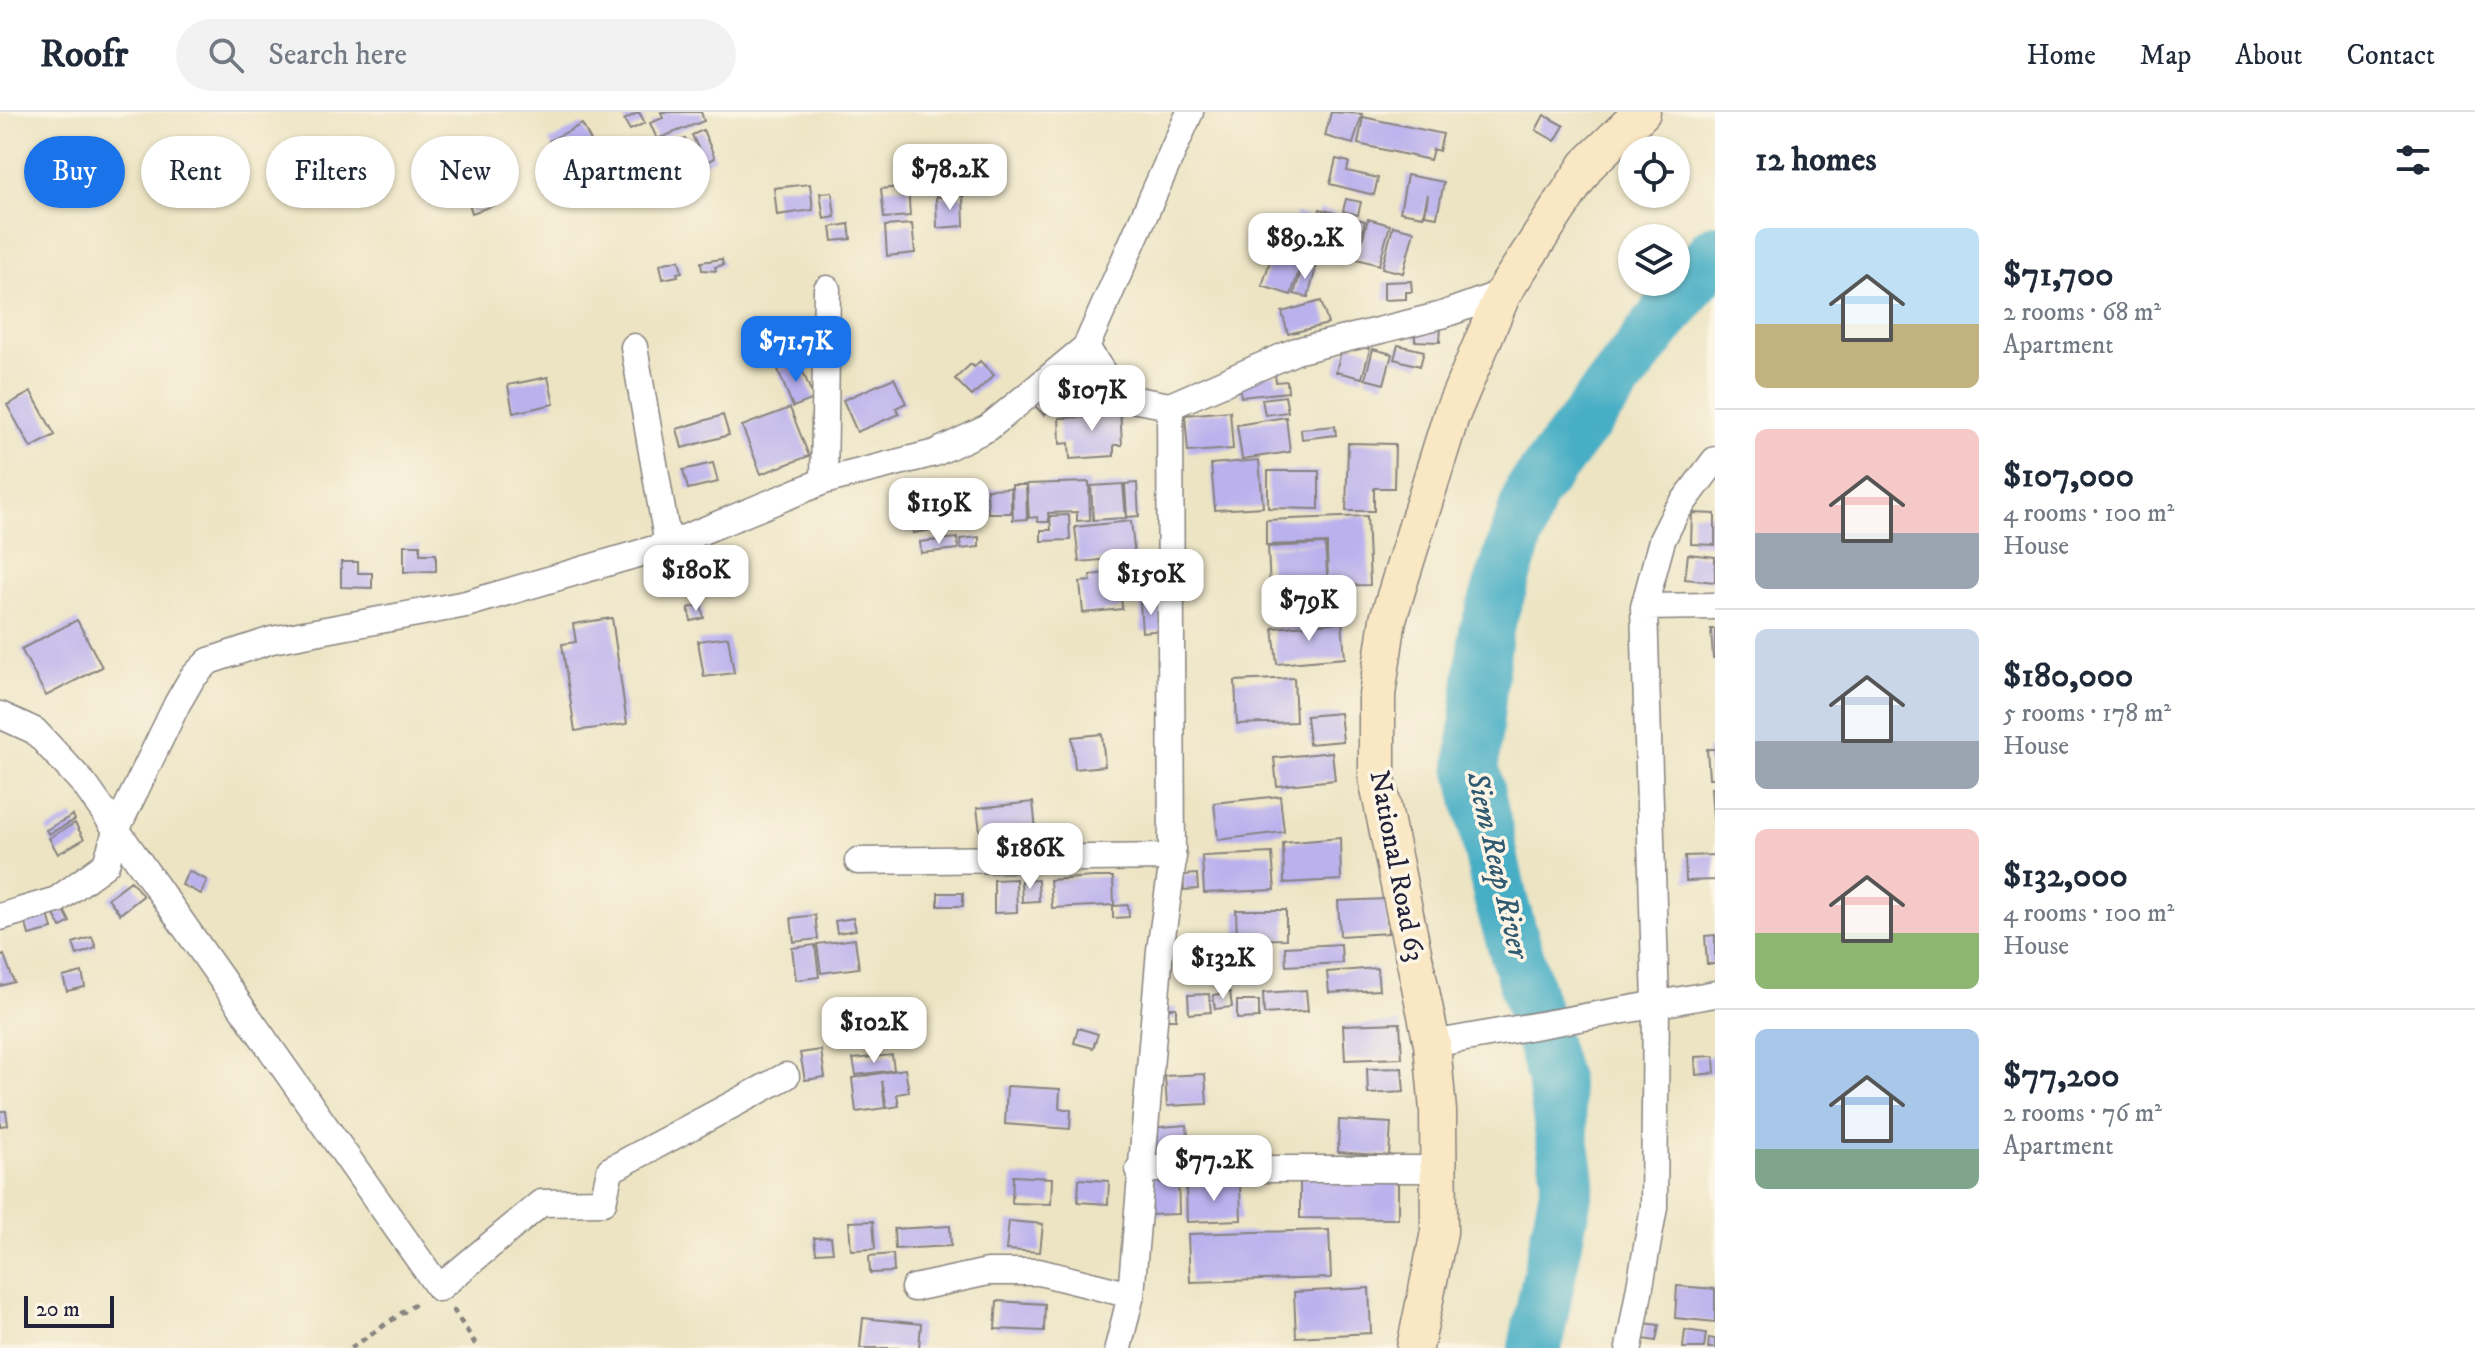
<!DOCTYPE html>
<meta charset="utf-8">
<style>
:root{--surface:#fff;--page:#f2f2f3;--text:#1f2937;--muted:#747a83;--line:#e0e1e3;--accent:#1a73e8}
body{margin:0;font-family:"IM FELL DW Pica",serif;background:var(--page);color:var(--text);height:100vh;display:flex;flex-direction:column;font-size:30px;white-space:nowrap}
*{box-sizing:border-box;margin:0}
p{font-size:26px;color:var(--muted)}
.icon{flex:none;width:44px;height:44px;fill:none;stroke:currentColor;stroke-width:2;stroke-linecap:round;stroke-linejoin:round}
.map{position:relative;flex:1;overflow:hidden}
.sheet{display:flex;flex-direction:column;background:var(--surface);width:760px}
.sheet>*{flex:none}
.hud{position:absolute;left:24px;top:24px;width:760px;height:72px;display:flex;gap:16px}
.controls{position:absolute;left:1618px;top:24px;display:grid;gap:16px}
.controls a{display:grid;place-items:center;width:72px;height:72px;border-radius:50%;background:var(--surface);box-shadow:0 2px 6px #0004;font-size:40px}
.scale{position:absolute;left:24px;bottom:20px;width:90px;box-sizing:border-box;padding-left:8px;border:4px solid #22223b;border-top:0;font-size:22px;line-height:28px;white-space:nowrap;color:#22223b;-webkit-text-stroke:6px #fcf5e5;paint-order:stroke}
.price{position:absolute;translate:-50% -68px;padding:0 18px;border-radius:16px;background:#fff;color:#222;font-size:26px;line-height:52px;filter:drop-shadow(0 2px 4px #0008)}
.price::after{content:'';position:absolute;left:50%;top:48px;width:24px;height:18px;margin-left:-12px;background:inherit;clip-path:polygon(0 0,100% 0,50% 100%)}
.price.on{background:var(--accent);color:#fff}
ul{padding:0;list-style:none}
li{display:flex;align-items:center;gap:24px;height:200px;padding:0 40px}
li+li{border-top:2px solid var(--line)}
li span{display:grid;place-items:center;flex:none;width:224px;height:160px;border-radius:12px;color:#555}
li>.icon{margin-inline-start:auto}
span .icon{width:96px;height:96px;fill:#fffc;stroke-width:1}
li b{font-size:34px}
h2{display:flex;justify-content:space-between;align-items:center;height:96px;padding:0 40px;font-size:34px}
.pill{padding:0 28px;border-radius:36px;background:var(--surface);box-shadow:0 2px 6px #0004;font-size:28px;line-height:72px}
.pill.on{background:var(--accent);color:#fff}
header{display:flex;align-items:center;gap:48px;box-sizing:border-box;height:112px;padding:0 40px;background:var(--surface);border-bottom:2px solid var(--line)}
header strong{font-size:38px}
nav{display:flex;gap:44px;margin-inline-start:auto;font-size:28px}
.search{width:560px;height:72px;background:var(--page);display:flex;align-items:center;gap:20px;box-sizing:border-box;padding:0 28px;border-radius:44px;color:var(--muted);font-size:30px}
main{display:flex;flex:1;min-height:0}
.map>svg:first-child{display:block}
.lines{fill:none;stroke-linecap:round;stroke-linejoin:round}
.river{stroke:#46aec5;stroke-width:54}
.building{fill:#bab1ed}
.street-casing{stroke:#87837f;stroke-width:29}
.secondary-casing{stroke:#87837f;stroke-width:39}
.path{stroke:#87837f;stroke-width:5;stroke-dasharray:6 6;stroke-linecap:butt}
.street{stroke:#fff;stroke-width:26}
.secondary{stroke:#fae7c3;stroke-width:36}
.labels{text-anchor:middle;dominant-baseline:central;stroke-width:7;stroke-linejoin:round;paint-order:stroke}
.street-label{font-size:28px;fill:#22223b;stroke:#fcf5e5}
.water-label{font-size:30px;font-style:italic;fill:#305a72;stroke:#fcf5e5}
</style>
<header>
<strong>Roofr</strong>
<div class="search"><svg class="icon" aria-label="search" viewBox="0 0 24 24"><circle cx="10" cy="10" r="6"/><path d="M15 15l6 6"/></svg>Search here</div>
<nav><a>Home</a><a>Map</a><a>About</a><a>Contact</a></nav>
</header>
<main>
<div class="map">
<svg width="1715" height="1236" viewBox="0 0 1715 1236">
<rect width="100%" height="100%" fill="#fcf5e5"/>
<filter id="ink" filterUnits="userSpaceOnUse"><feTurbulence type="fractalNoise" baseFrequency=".0125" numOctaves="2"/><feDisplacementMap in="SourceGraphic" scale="16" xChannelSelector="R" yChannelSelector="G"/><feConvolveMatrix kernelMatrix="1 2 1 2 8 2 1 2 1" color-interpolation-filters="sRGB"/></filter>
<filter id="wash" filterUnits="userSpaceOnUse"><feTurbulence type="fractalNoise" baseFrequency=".006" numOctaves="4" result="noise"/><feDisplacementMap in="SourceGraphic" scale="32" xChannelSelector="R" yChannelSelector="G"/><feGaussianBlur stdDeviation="1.8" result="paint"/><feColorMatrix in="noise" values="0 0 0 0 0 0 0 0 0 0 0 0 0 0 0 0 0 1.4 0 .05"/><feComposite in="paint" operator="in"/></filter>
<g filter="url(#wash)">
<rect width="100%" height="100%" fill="#ece4c3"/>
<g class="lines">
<path class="river" d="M 1535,1236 L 1568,1068 L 1554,968 L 1501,789 L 1472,653 L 1486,519 L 1531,380 L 1715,139"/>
</g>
<g id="blocks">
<path class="building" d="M 639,0 L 645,11 L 630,18 L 624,8 Z
M 661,0 L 701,0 L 704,9 L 657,27 L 650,11 L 663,6 Z
M 1331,0 L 1362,2 L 1353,32 L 1325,24 Z
M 1544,3 L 1564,14 L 1555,29 L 1536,18 Z
M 1363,5 L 1443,22 L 1439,39 L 1433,37 L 1430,48 L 1358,32 Z
M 582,12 L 594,35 L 561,51 L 549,29 Z
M 703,18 L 715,46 L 705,51 L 692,23 Z
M 685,27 L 698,55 L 673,66 L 660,38 Z
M 1336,47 L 1349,50 L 1347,59 L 1378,66 L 1374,83 L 1330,72 Z
M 1407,63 L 1444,70 L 1437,105 L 1425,103 L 1428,82 L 1423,104 L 1400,100 Z
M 486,68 L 495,93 L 472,101 L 464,75 Z
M 810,72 L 813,98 L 777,103 L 774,76 Z
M 908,74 L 910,104 L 884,106 L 881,77 Z
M564 83a9 9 0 1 1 18 0a9 9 0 1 1-18 0Z
M 832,80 L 835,105 L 824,107 L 820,81 Z
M 963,84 L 964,114 L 937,116 L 936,85 Z
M 1346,87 L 1361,90 L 1358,103 L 1343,99 Z
M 1320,97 L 1335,101 L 1324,139 L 1310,135 Z
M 1296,101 L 1314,106 L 1307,131 L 1289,126 Z
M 1336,103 L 1351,107 L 1342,143 L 1327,139 Z
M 1354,106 L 1365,109 L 1355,147 L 1344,144 Z
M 1368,107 L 1390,113 L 1379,153 L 1357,147 Z
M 849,112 L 851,127 L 833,129 L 831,115 Z
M 912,112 L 915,141 L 887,144 L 885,114 Z
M 1393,114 L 1414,119 L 1403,161 L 1382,156 Z
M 1273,140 L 1302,149 L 1291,183 L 1262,174 Z
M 722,147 L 723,153 L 715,155 L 716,159 L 702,158 L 701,150 Z
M 679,148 L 682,160 L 677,161 L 678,164 L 663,167 L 660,152 Z
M 1303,152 L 1316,156 L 1308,185 L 1294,182 Z
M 1411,169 L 1412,180 L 1406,180 L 1406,187 L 1384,188 L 1384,170 Z
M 1321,189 L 1328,212 L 1288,222 L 1282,200 Z
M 1415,213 L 1441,214 L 1440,230 L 1415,229 Z
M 1349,232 L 1370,237 L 1362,266 L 1336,260 L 1341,239 L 1347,240 Z
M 1398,233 L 1424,239 L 1420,254 L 1394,247 Z
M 1373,237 L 1392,242 L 1384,272 L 1365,267 Z
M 980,249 L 994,263 L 972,284 L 955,267 L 971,252 L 974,255 Z
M 799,250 L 814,287 L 793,295 L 778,258 Z
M 1275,262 L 1276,270 L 1287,269 L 1288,280 L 1241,285 L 1239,265 Z
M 1063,264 L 1074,275 L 1044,303 L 1029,288 Z
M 548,265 L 554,292 L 513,301 L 508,273 Z
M 894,266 L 906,291 L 896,296 L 899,302 L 857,320 L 843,288 Z
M 31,280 L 55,323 L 31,336 L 7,293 Z
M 1285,284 L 1288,300 L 1265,303 L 1262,287 Z
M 1120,295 L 1122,333 L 1114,333 L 1114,344 L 1070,347 L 1069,331 L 1060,332 L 1059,306 L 1086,305 L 1085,297 Z
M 790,296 L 809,344 L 761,362 L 742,314 Z
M 1230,299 L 1233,337 L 1188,340 L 1185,303 Z
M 723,303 L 729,323 L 682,336 L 677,317 Z
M 1286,305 L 1290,340 L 1242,347 L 1237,313 Z
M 1335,314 L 1336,323 L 1302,327 L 1301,317 Z
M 1348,331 L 1395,332 L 1394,376 L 1374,376 L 1374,399 L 1346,399 Z
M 1259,348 L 1263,395 L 1215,398 L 1211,352 Z
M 713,351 L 718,370 L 688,377 L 683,358 Z
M 1268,359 L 1319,359 L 1319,397 L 1268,396 Z
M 1089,370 L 1090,408 L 1077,409 L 1077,400 L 1048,401 L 1049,410 L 1038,410 L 1037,405 L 1029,406 L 1027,372 Z
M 1137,371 L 1139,404 L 1127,405 L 1125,372 Z
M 1123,372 L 1126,406 L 1093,408 L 1091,374 Z
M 1012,373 L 1026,373 L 1027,407 L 1013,408 Z
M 1011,376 L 1011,401 L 988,401 L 987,377 Z
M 942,380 L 943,394 L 909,397 L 908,383 Z
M 944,395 L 944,399 L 954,397 L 955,411 L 944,412 L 945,416 L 913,421 L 910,399 Z
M 1692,401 L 1715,402 L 1715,433 L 1691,432 Z
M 1069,403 L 1070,428 L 1041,429 L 1041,418 L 1051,418 L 1050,404 Z
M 1367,404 L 1370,473 L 1328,474 L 1327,431 L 1266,433 L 1266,408 Z
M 1131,409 L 1135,445 L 1079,450 L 1075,415 Z
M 979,425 L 979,435 L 961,437 L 960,427 Z
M 957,426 L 958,437 L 921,441 L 920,430 Z
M 1325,432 L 1328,475 L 1270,478 L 1268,435 Z
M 404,433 L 420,433 L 420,442 L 436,442 L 436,459 L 404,460 Z
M 1688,442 L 1715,445 L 1715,470 L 1685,467 Z
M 341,450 L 358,450 L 358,461 L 372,461 L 372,476 L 341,475 Z
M 1114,460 L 1115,470 L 1126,469 L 1127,481 L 1121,482 L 1122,497 L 1083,501 L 1080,470 L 1091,469 L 1090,463 Z
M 1160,489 L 1163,518 L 1142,520 L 1140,491 Z
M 701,493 L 704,506 L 691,509 L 688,496 Z
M 612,506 L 627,612 L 575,619 L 562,532 L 576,530 L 573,512 Z
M 77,508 L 102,555 L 46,584 L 21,537 Z
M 1342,510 L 1345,546 L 1277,552 L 1273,516 Z
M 1711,517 L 1715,517 L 1715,546 L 1713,546 Z
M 728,525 L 734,561 L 704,565 L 698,529 Z
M 1294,566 L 1296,610 L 1237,612 L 1235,569 Z
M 1340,601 L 1343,629 L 1309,632 L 1306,604 Z
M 1102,622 L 1105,654 L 1075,657 L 1072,625 Z
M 1707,637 L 1715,637 L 1715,666 L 1709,666 Z
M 1332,640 L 1335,668 L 1277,674 L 1274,646 Z
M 1711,676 L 1715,676 L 1715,705 L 1713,705 Z
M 1280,684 L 1284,720 L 1218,728 L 1214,691 Z
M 1033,690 L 1037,727 L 982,734 L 977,696 Z
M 73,703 L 75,708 L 49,722 L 46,718 Z
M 75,711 L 84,727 L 58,742 L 49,726 Z
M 1340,726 L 1341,768 L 1284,771 L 1283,731 Z
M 1272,741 L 1275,778 L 1204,781 L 1202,744 Z
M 1715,743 L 1715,768 L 1686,769 L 1685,744 Z
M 188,759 L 207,768 L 201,782 L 182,773 Z
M 1197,762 L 1198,777 L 1184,778 L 1183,763 Z
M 1094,765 L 1113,765 L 1114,793 L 1052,796 L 1050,768 Z
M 1016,767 L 1017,800 L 994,801 L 994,768 Z
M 1038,768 L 1039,789 L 1022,790 L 1021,769 Z
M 131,769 L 143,784 L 120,802 L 108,786 Z
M 938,781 L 963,781 L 963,794 L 938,794 Z
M 1386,787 L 1388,821 L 1340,824 L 1338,789 Z
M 1128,793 L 1129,805 L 1113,806 L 1113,794 Z
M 64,798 L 70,810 L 61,815 L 54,803 Z
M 1236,798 L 1286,798 L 1286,827 L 1237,828 Z
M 48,802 L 52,817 L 29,823 L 25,808 Z
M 815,803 L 818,827 L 794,830 L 791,806 Z
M 853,806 L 856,818 L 837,821 L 835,809 Z
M 1715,823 L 1715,852 L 1707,852 L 1705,824 Z
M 92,825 L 96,836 L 77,843 L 73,831 Z
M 855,827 L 859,856 L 821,861 L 817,832 Z
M 1341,832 L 1342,851 L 1286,854 L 1285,835 Z
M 815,833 L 819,865 L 796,868 L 792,836 Z
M 4,843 L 14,870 L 0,874 L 0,845 Z
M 1377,856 L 1379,878 L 1329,881 L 1327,860 Z
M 82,860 L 85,875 L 67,879 L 63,865 Z
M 1306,878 L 1308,899 L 1264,902 L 1263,881 Z
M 1230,880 L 1232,895 L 1215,897 L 1213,883 Z
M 1209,882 L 1211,900 L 1189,902 L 1188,883 Z
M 1237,889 L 1259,889 L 1259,906 L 1237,907 Z
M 1161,896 L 1176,896 L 1176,907 L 1162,907 Z
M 1400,911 L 1402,946 L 1345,948 L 1343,913 Z
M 1078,916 L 1098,922 L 1093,936 L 1074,931 Z
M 821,938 L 825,965 L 805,968 L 800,941 Z
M 892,943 L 894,958 L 856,963 L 853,947 Z
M 1714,944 L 1715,961 L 1696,963 L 1695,945 Z
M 1402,956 L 1404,980 L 1368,982 L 1367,957 Z
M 905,957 L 909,980 L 897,982 L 899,994 L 887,996 L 882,969 L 885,996 L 856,1000 L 852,966 Z
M 1205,962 L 1207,992 L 1167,994 L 1165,964 Z
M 1007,974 L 1060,977 L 1059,996 L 1071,998 L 1070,1017 L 1005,1012 Z
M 0,999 L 6,999 L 8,1013 L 0,1014 Z
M 1339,1008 L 1391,1011 L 1389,1044 L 1338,1040 Z
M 1187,1013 L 1190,1051 L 1151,1053 L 1148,1016 Z
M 1178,1061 L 1179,1102 L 1149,1103 L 1147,1062 Z
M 1013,1064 L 1052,1066 L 1051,1092 L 1012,1091 Z
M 1398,1064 L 1398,1107 L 1300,1106 L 1300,1066 Z
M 1079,1067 L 1109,1069 L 1108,1092 L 1078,1090 Z
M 1240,1072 L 1241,1108 L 1187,1110 L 1186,1074 Z
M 873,1109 L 875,1137 L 851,1138 L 849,1110 Z
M 1009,1109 L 1043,1112 L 1040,1140 L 1006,1138 Z
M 950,1114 L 951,1134 L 895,1137 L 894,1117 Z
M 1329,1118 L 1331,1166 L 1190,1170 L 1188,1122 Z
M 831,1125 L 833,1140 L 816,1141 L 814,1126 Z
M 893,1142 L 894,1160 L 870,1161 L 869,1144 Z
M 1677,1174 L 1715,1177 L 1715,1210 L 1675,1206 Z
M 1369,1176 L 1371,1221 L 1296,1225 L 1294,1180 Z
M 997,1189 L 1045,1192 L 1044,1219 L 995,1217 Z
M 863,1206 L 921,1212 L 919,1236 L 860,1236 Z
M 1645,1211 L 1659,1213 L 1656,1229 L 1643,1227 Z
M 1685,1218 L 1706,1221 L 1704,1236 L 1683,1236 Z
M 1709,1226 L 1715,1227 L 1715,1236 L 1708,1236 Z"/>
</g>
</g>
<g filter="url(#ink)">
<use href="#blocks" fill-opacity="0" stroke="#87837f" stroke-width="2"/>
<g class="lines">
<defs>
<path id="street" d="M 1190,0 L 1086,235 L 1108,269 L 1131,287 L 1170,294 L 1296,239 L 1442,203 L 1503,181
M 634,235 L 668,433
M 824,369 L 827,177
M 1644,495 L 1715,494
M 0,603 L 35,619 L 85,673 L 439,1176 L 541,1091 L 603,1090 L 610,1058 L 786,964
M 858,749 L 1173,745
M 0,805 L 57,788 L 106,752 L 117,716 L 177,592 L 192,566 L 209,549 L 272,528 L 466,492 L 668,433 L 824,369 L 935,341 L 988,316 L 1086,235
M 1432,932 L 1715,882
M 1139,1057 L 1438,1057
M 914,1176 L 988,1160 L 1039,1160 L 1131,1183
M 1118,1236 L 1131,1183 L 1160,838 L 1172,755 L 1170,294
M 1629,1236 L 1654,1095 L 1656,892 L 1644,495 L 1662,428 L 1676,400 L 1715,348"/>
<path id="secondary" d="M 1415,1236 L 1439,1120 L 1438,999 L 1432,932 L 1377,667 L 1377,583 L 1388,507 L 1451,304 L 1503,181 L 1587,53 L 1642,0"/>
</defs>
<use href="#street" class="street-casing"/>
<use href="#secondary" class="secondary-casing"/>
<path class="path" d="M 453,1197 L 478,1236
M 351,1236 L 418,1190"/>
<use href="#street" class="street"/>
<use href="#secondary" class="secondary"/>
</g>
</g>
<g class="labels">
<g class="street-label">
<text transform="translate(1397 754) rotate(79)">National Road 63</text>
</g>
<g class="water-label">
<text transform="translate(1497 753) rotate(77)">Siem Reap River</text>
</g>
</g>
</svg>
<div class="controls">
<a><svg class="icon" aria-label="locate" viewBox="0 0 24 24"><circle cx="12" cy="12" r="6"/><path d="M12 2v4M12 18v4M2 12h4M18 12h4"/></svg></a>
<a><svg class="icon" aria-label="layers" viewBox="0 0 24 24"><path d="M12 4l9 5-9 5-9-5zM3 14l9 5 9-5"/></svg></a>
</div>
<div class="scale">20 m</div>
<b class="price" style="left:950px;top:100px">$78.2K</b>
<b class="price" style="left:1305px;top:169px">$89.2K</b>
<b class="price on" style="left:796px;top:272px">$71.7K</b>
<b class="price" style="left:1092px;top:321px">$107K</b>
<b class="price" style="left:939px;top:434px">$119K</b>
<b class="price" style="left:696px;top:501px">$180K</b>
<b class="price" style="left:1151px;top:505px">$150K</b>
<b class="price" style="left:1309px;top:531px">$79K</b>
<b class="price" style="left:1030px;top:779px">$186K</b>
<b class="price" style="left:1223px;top:889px">$132K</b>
<b class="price" style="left:874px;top:953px">$102K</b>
<b class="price" style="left:1214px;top:1091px">$77.2K</b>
<div class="hud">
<a class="pill on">Buy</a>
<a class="pill">Rent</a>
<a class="pill">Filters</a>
<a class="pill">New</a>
<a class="pill">Apartment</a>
</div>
</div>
<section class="sheet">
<h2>12 homes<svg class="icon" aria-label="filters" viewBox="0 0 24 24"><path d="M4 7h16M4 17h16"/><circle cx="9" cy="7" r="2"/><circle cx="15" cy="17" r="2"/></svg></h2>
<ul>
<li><span style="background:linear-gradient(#bfe0f5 60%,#c2b280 0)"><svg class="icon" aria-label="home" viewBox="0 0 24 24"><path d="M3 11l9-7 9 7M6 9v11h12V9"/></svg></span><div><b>$71,700</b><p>2 rooms · 68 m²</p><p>Apartment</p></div></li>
<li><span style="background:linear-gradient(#f6c9c9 65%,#9aa5b1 0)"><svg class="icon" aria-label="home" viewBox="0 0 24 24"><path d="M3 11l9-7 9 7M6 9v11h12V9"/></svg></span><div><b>$107,000</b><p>4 rooms · 100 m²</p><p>House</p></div></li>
<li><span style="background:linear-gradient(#c9d6e8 70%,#9aa5b1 0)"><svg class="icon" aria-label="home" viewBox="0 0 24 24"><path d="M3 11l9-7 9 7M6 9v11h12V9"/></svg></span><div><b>$180,000</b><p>5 rooms · 178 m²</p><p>House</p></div></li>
<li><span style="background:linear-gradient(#f6c9c9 65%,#8fb573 0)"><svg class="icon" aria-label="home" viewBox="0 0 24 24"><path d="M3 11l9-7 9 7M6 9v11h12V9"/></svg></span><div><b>$132,000</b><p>4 rooms · 100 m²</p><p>House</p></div></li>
<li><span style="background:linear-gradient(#a9c7e8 75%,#7fa58c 0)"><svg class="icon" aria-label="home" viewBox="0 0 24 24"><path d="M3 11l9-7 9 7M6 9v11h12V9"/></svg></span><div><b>$77,200</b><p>2 rooms · 76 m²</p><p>Apartment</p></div></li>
</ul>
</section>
</main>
